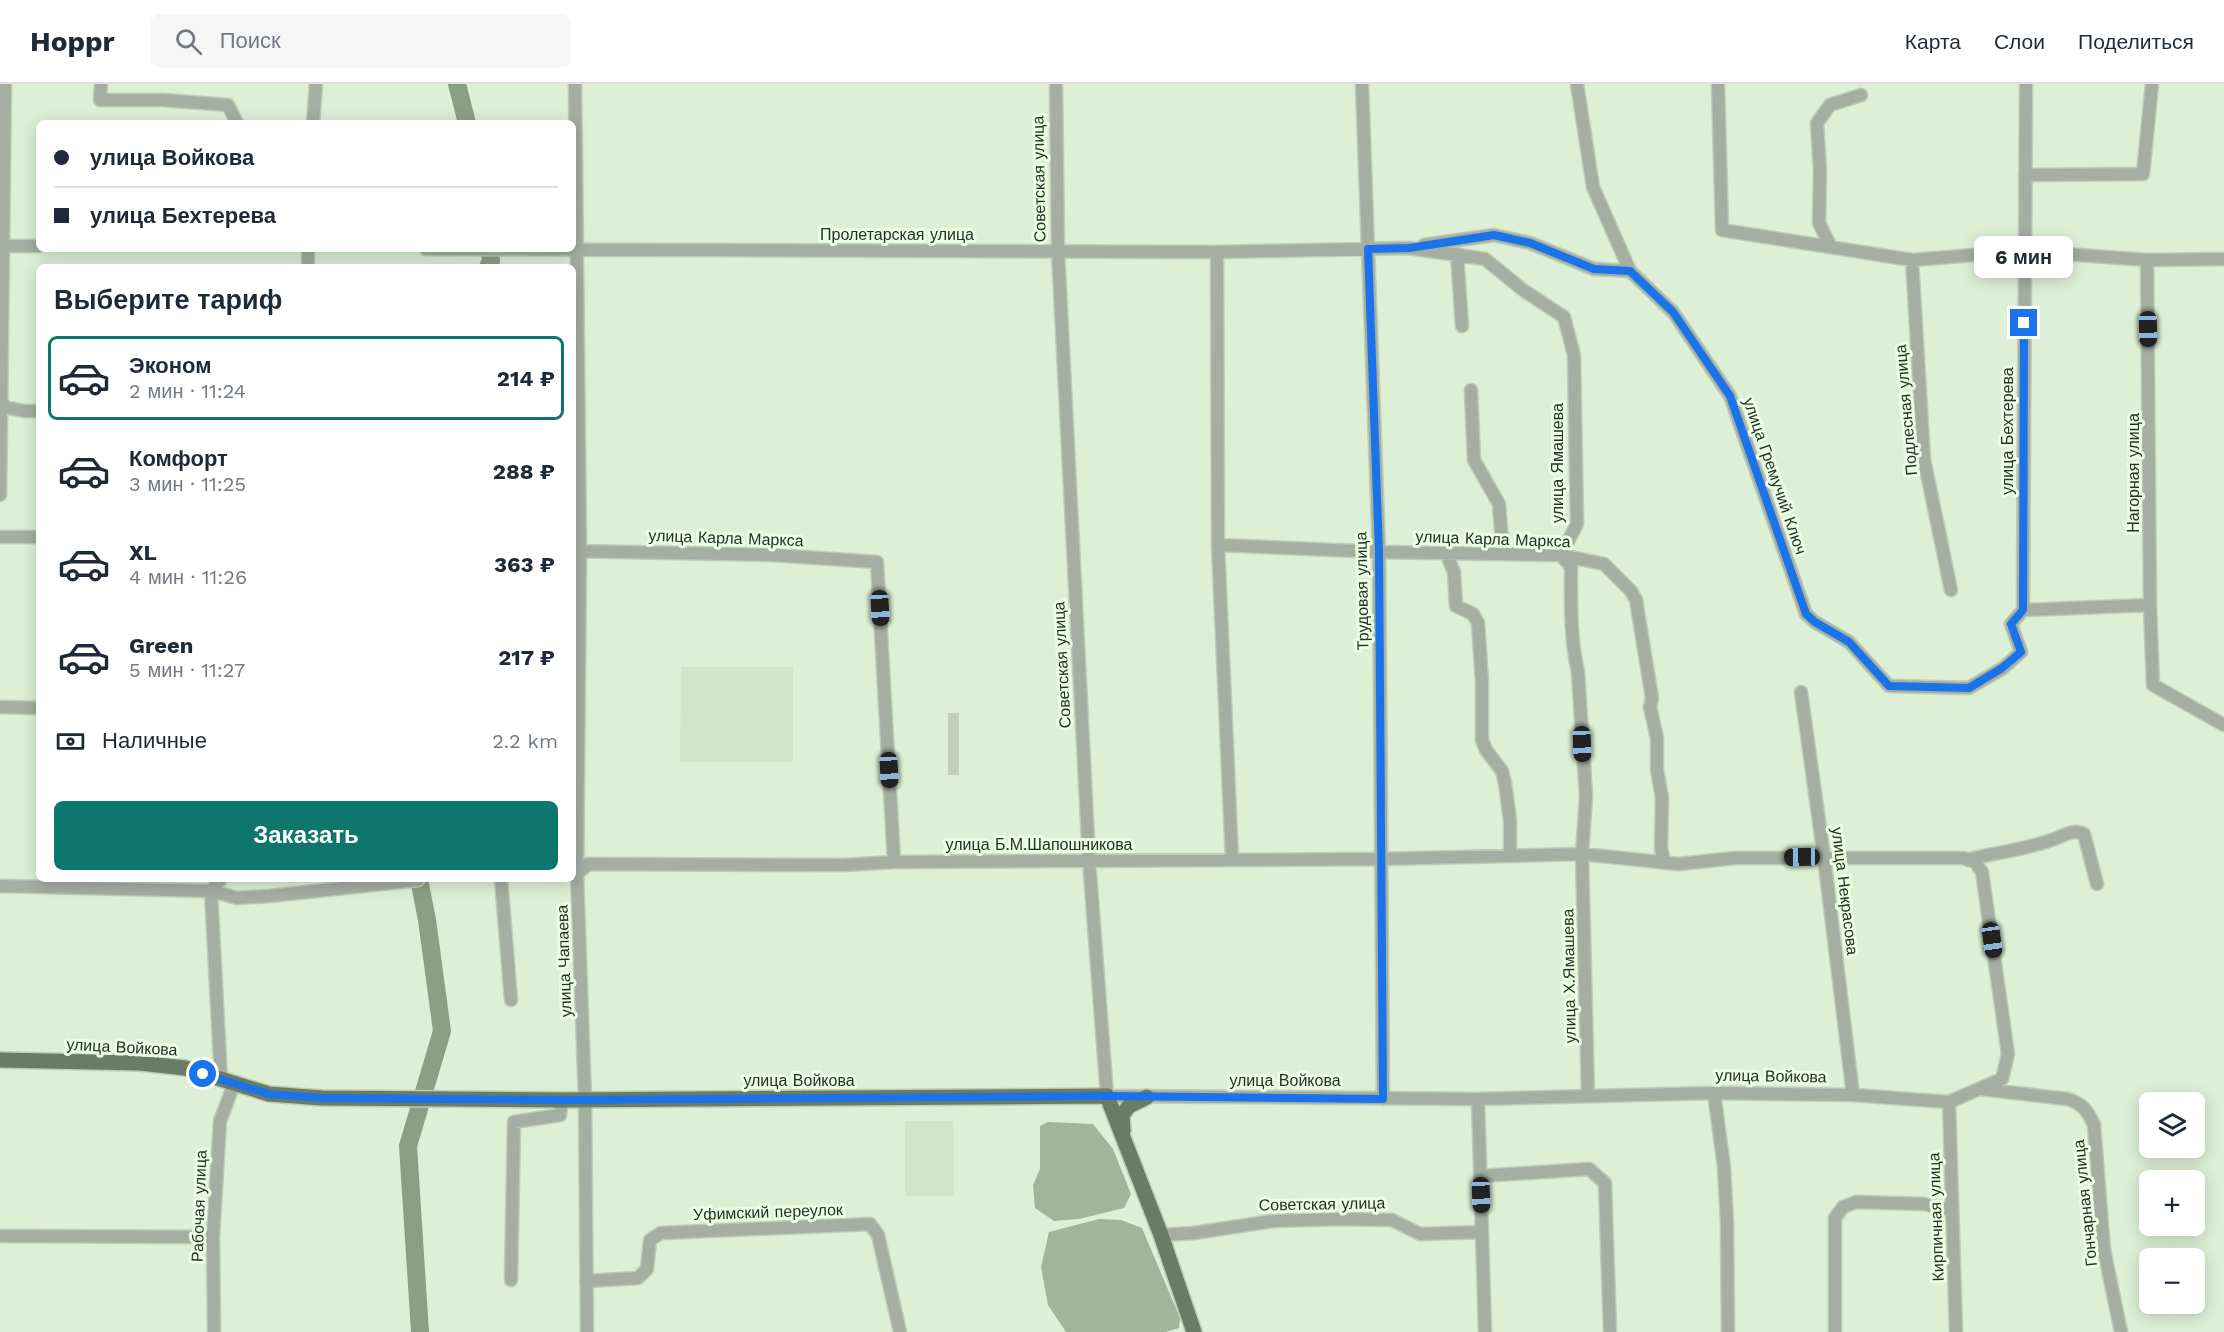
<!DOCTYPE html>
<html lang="ru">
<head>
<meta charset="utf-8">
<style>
	:root { --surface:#fff; --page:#f6f6f7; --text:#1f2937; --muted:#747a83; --line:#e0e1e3; --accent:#0f766e }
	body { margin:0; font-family:"Work Sans",sans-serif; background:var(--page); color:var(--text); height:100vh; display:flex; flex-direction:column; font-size:22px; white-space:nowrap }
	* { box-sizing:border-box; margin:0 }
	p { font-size:20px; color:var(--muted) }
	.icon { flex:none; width:33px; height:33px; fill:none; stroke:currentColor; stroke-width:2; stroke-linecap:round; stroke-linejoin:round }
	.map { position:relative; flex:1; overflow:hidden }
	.drawer { position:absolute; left:36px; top:180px; width:540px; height:618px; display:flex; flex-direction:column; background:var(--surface); border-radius:9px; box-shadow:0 3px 15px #0003 }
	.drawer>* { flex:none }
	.top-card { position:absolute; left:36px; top:36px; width:540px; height:132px; border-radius:9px; box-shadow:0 3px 15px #0003; display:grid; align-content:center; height:132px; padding:0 18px; background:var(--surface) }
	.fabs { position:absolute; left:2139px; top:1008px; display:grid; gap:12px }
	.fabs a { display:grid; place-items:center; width:66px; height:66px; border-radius:9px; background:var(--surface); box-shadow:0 3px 15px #0003; font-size:30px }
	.end { position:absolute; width:27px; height:27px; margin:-14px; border:8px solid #1a73e8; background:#fff; box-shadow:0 0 0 3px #fff }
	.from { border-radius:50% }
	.bubble { position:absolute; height:42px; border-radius:9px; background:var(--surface); box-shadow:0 3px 15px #0003; font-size:20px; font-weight:700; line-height:42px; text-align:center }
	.car { position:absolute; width:18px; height:36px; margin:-18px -9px; border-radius:8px; box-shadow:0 0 4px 2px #0007; background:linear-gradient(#222 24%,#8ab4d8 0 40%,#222 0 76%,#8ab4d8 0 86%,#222 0) }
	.top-card b { display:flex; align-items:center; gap:21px; height:57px; font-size:22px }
	.top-card b+b { border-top:2px solid var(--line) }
	.top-card i { width:15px; height:15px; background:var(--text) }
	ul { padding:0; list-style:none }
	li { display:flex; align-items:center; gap:18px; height:84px; margin:0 12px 9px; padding:0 6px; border:3px solid transparent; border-radius:9px }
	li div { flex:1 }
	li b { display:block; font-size:22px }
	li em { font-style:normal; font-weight:700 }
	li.selected { border-color:var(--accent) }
	li>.icon { width:54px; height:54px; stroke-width:1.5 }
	h2 { padding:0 18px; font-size:27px; line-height:72px }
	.pay { display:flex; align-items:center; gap:15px; height:66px; padding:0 18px; font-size:22px }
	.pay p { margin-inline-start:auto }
	.cta { display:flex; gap:12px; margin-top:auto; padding:12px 18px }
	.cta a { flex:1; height:69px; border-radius:9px; background:var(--accent); color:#fff; font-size:24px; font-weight:700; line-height:69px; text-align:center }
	header { display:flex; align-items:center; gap:36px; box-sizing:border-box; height:84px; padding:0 30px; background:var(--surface); border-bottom:2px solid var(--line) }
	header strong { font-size:28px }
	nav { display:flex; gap:33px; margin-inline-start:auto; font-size:21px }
	.search { width:420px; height:54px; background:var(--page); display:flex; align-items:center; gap:15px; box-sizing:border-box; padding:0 21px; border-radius:9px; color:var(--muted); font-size:22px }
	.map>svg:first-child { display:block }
	.built { fill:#cfe6c7 }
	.green { fill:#c1cfbc }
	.forest { fill:#9fb698 }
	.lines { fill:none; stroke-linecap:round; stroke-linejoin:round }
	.river { stroke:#8aa083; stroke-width:18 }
	.minor-casing { stroke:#bdcdb6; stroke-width:15 }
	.major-casing { stroke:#bdcdb6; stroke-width:18 }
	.minor { stroke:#a4aea1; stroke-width:12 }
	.major { stroke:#6b7c65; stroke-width:15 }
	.route { stroke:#1a73e8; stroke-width:8 }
	.labels { text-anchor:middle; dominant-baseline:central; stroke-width:6; stroke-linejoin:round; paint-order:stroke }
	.street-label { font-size:16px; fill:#293027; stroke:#eafee3 }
</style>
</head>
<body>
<header>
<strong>Hoppr</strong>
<div class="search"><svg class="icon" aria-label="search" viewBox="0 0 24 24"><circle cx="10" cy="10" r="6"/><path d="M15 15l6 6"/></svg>Поиск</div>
<nav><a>Карта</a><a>Слои</a><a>Поделиться</a></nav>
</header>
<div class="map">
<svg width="2224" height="1248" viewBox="0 0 2224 1248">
	<rect width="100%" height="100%" fill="#ddf0d6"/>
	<path class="built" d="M681 583H793V678H680Z
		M905 1037H954V1112H905Z"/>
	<path class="green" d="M948 629H959V691H948Z"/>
	<path class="forest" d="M1048 1038 1093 1040 1113 1065 1131 1110 1124 1124 1079 1135 1054 1137 1035 1124 1033 1101 1040 1085V1042Z
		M1099 1135 1121 1136 1142 1144 1180 1234 1179 1244 1166 1248H1066L1048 1221 1041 1183 1049 1148Z"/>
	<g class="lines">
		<path class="river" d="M457 0 467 39
			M488 183 491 177 490 165
			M419 795 427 836 442 947 408 1062 420 1248"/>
		<g class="minor-casing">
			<path id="minor" d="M101 0 100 16H163L228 21 237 39
				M575 0 580 467 577 790 585 1016 587 1248
				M1362 0 1379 468 1383 1015
				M1577 0 1593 103 1630 187
				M1718 0 1722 146 1912 176 2024 167 2147 176 2224 175
				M313 39 316 0
				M2025 91 2143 90 2152 0
				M1424 161 1494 151 1530 159 1594 185 1630 187 1673 228 1730 312 1806 530 1815 538 1849 558 1889 602 1969 604 2003 584 2021 568 2011 540 2023 526
				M0 162H39
				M1831 163 1819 139 1820 87 1817 39 1830 21 1861 11
				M308 165V183
				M426 165 1217 168 1409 164 1485 175 1523 206 1564 233 1574 271 1577 440 1561 471 1571 483C1571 518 1570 554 1578 588L1586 712 1582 770 1588 1012
				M1217 168 1218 461 1232 775
				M1457 170 1462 242
				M1912 176 1924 375 1951 506
				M2147 176 2150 521 2153 601 2224 641
				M1471 306 1474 376 1499 420 1503 470
				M1 316 5 323 24 327H39
				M0 411 5 0
				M0 453H39
				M1218 461 1379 468 1561 471 1604 480 1631 507 1636 516 1652 614 1650 623 1657 654V686L1662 714 1661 765 1665 779
				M573 467 772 471 877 478 894 778
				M1446 469 1454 488 1456 522 1473 530 1478 539 1482 598V656L1486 666 1502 687 1505 699 1510 736V771
				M2023 526 2026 0
				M2023 526 2150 521
				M1801 608 1824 773 1853 1011
				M0 623 39 624
				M1970 775C1999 768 2029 765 2057 754 2066 750 2075 745 2084 750L2097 800
				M573 791 577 790 588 780 844 781 894 778 1380 775 1582 770 1679 780 1735 774H1963L1975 778 1982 788 2008 970 2002 995 1949 1018 1853 1011 1714 1009 1478 1015 1107 1012 1089 776 1058 167 1056 0
				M501 795 511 916
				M0 802 211 807 237 814 270 812 418 796
				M221 996 211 807 221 795
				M1981 1005 2067 1015C2082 1019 2088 1027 2094 1041L2104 1166 2121 1248
				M1714 1009 1724 1083 1727 1139 1728 1248
				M1478 1015 1485 1248
				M1949 1018 1956 1248
				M1481 1092 1589 1085 1605 1099 1610 1248
				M1161 1151 1194 1149 1273 1137 1341 1135 1392 1136 1420 1150 1482 1148
				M0 1152 213 1153
				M511 1196 514 1038 560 1031 562 1016
				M586 1197 638 1194 647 1185 650 1156 661 1149 870 1140 878 1151 900 1248
				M214 1248 213 1153 220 1037 234 1000
				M1835 1248V1134L1843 1123 1856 1118 1924 1120 1952 1127"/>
		</g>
		<g class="major-casing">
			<path id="major" d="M0 976 140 979 185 984 269 1010 322 1014 562 1016 1107 1012 1161 1151 1194 1248
				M1123 1047 1122 1031 1129 1022 1147 1013"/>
		</g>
		<use href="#minor" class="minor"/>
		<use href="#major" class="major"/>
	</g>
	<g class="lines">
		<path class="route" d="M203 990 269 1010 322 1014 562 1016 1107 1012 1383 1015 1379 468 1368 165 1409 164 1494 151 1530 159 1594 185 1630 187 1673 228 1730 312 1806 530 1815 538 1849 558 1889 602 1969 604 2002 584 2021 568 2011 540 2023 526 2024 239"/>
	</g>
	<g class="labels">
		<g class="street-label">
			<text transform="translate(1039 95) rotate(-91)">Советская улица</text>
			<text x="897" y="150">Пролетарская улица</text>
			<text transform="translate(1906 326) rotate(-95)">Подлесная улица</text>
			<text transform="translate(2007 347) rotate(-90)">улица Бехтерева</text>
			<text transform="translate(1557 379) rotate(-90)">улица Ямашева</text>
			<text transform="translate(2133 389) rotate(-90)">Нагорная улица</text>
			<text transform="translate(1775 392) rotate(71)">улица Гремучий Ключ</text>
			<text transform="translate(726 454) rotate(2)">улица Карла Маркса</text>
			<text transform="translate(1493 455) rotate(2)">улица Карла Маркса</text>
			<text transform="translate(1362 507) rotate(-91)">Трудовая улица</text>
			<text transform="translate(1062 581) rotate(-93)">Советская улица</text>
			<text x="1039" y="760">улица Б.М.Шапошникова</text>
			<text transform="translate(1845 807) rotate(83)">улица Некрасова</text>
			<text transform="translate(564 877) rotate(-92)">улица Чапаева</text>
			<text transform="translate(1569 892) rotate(-91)">улица Х.Ямашева</text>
			<text transform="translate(122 963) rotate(3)">улица Войкова</text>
			<text transform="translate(1771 992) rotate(1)">улица Войкова</text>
			<text x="799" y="996">улица Войкова</text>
			<text x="1285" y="996">улица Войкова</text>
			<text transform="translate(2085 1119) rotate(-96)">Гончарная улица</text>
			<text transform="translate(1322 1120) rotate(-1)">Советская улица</text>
			<text transform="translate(199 1122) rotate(-88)">Рабочая улица</text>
			<text transform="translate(768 1128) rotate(-2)">Уфимский переулок</text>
			<text transform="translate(1936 1133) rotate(-92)">Кирпичная улица</text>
		</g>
	</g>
</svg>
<div class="fabs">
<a><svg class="icon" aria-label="layers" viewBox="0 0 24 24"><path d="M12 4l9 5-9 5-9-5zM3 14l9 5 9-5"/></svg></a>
<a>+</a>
<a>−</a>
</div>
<i class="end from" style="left:203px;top:990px"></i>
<i class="end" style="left:2024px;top:239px"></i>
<div class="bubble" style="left:1974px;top:152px;width:99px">6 мин</div>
<i class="car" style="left:2148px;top:245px;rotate:179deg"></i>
<i class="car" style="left:880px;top:524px;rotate:177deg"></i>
<i class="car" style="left:1582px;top:660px;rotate:178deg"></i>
<i class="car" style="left:889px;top:686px;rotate:177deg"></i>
<i class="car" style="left:1802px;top:773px;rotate:269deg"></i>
<i class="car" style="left:1992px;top:856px;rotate:172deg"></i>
<i class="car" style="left:1481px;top:1111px;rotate:178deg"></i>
<div class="top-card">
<b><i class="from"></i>улица Войкова</b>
<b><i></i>улица Бехтерева</b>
</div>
<section class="drawer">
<h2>Выберите тариф</h2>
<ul>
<li class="selected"><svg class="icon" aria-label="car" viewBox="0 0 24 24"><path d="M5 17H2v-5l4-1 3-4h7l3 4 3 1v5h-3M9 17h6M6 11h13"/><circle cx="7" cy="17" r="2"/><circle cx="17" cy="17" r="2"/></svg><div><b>Эконом</b><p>2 мин · 11:24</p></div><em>214 ₽</em></li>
<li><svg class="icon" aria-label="car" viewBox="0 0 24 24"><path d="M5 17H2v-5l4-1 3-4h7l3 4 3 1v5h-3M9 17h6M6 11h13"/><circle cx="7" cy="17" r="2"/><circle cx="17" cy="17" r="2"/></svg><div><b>Комфорт</b><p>3 мин · 11:25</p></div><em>288 ₽</em></li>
<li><svg class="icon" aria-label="car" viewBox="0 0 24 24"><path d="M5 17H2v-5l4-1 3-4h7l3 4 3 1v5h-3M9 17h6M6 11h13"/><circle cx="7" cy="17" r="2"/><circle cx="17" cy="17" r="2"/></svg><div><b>XL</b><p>4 мин · 11:26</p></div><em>363 ₽</em></li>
<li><svg class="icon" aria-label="car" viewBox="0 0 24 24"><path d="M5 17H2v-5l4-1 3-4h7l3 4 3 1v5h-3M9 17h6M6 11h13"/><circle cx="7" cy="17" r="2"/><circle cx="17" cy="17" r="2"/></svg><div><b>Green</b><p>5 мин · 11:27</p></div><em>217 ₽</em></li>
</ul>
<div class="pay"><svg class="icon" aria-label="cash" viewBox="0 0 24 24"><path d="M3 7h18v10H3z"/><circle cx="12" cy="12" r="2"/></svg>Наличные<p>2.2 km</p></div>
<div class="cta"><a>Заказать</a></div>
</section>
</div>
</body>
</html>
